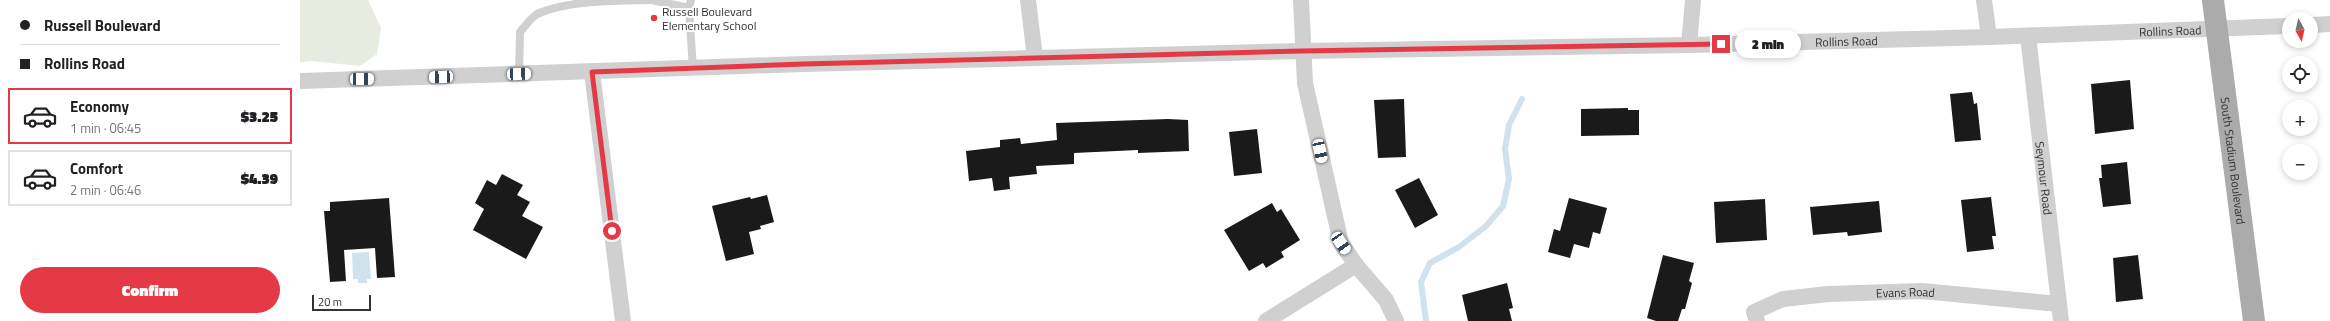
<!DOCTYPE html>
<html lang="en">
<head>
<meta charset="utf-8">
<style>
	:root { --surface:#fff; --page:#f2f2f2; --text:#202124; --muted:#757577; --line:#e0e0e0; --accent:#e63946 }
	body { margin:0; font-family:"Titillium Web",sans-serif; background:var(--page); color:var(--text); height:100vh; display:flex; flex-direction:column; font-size:15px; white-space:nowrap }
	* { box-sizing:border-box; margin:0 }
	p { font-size:13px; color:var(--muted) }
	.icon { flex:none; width:22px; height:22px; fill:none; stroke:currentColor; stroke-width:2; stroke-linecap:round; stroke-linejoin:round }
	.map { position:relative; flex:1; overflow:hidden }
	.details { display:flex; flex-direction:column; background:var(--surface); width:300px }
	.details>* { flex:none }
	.top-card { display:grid; align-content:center; height:88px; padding:0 20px; background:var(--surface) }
	.needle { width:26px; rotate:172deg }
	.controls { position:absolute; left:1982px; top:12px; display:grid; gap:8px }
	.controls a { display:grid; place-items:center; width:36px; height:36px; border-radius:50%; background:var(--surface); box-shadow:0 2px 6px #0003; font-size:20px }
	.scale { position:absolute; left:12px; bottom:10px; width:59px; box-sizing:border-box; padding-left:4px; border:2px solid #333; border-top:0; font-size:11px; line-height:14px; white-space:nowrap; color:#333; -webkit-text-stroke:3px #fff; paint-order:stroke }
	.end { position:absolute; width:18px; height:18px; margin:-9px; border:5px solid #e63946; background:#fff; box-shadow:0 0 0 2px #fff }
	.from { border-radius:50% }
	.bubble { position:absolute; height:28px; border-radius:14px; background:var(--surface); box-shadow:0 2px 6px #0003; font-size:13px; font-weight:800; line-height:28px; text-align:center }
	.car { position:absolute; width:12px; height:24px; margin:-12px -6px; border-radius:5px; box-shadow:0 0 3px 1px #0007; background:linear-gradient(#fff 24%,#345 0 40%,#fff 0 76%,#345 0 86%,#fff 0) }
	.top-card b { display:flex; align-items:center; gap:14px; height:38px; font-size:15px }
	.top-card b+b { border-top:1px solid var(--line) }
	.top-card i { width:10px; height:10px; background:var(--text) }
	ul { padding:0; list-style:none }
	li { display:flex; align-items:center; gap:12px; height:56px; margin:0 8px 6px; padding:0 12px; border:2px solid var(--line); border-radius:0px }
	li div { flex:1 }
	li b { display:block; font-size:15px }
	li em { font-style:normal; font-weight:800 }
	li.current { border-color:var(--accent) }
	li>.icon { width:36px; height:36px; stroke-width:1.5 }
	.action { display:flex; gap:8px; margin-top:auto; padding:8px 20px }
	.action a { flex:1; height:46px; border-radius:24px; background:var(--accent); color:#fff; font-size:16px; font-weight:800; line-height:46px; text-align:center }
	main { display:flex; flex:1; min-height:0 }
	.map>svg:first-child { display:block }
	.green { fill:#e6ecdf }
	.water { fill:#cfe2ee }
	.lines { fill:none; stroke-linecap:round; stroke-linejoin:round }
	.stream { stroke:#cfe2ee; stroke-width:6 }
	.building { fill:#1a1a1a }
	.service { stroke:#d0d0d0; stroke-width:8 }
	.minor { stroke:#d0d0d0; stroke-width:16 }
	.primary { stroke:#ababab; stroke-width:22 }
	.route { stroke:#e63946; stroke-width:5 }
	.poi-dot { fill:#e63946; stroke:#fff; stroke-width:1.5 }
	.labels { text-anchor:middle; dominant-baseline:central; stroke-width:4; stroke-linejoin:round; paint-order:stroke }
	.poi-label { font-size:12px; fill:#333; stroke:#fff; text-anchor:start }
	.street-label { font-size:12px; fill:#333; stroke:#fff }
</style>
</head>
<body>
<main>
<section class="details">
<div class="top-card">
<b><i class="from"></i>Russell Boulevard</b>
<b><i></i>Rollins Road</b>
</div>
<ul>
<li class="current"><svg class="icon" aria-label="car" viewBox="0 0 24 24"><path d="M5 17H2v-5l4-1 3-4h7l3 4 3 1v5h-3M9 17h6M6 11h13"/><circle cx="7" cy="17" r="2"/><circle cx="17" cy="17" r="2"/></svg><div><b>Economy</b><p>1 min · 06:45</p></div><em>$3.25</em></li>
<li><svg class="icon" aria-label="car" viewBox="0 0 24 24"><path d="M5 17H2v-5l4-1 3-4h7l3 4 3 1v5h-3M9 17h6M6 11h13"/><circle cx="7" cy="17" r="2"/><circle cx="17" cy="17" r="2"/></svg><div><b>Comfort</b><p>2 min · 06:46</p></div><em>$4.39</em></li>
</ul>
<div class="action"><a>Confirm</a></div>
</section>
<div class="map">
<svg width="2030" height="321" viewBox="0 0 2030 321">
	<rect width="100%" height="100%" fill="#fff"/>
	<path class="green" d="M0 0H68L81 28 77 54 60 66 12 61 0 62Z"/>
	<path class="water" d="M69 252 71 279H67V283H58V279H53L52 253Z"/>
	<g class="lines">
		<path class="stream" d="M1126 321 1121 282 1130 263 1159 247 1186 226 1203 206 1209 179 1205 149 1209 125 1222 99"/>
	</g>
	<path class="building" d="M1830 80 1834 129 1795 134 1791 84Z
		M1672 92 1674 104 1677 103 1681 140 1655 142 1650 94Z
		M1104 99 1106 157 1078 158 1074 100Z
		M1328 108V110H1339V135L1281 136V109Z
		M868 119 888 120 889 151 838 153V150L774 153V164L736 166 737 174 709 177 710 189 694 191 692 178 669 181 666 151 700 147V140L720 138 721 144 757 140 756 123Z
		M957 129 962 173 934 176 929 132Z
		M1827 162 1831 204 1803 207 1799 178H1802L1801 165Z
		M202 174 223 185 217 195 230 202 222 216 243 227 226 259 173 230 184 209 175 203 187 180 196 185Z
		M1119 178 1138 215 1115 228 1095 190Z
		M467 195 474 222 460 226 461 229 449 232 454 254 426 261 412 206 450 197 451 199Z
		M1691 197 1696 236H1692L1694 249 1667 252 1661 200Z
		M89 198 95 277 77 278 75 248 44 250 46 281 30 282 24 211H30V202Z
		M1269 198 1307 208 1300 234 1293 232 1289 248 1274 244 1270 258 1248 252 1254 229 1260 231Z
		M1465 199 1467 240 1416 243 1414 202Z
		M1579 201 1582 232 1548 236 1547 232 1513 235 1510 207Z
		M972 203 977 212 981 209 1000 240 981 252 984 257 966 268 963 263 949 271 924 230Z
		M1363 255 1394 263 1389 281 1392 283 1385 309H1382L1378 321H1356L1347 318Z
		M1838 255 1843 299 1816 302 1813 258Z
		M1207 283 1213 308 1209 309 1212 321H1168L1162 295Z"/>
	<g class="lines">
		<path class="service" d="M352 0 389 8
			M391 0 389 8 393 69
			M219 74 220 32C225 26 231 18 237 14 269 0 314 1 350 0"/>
		<g class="minor">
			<path d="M728 0 735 58"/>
			<path d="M1001 0 1005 83 1041 243 1056 265 1086 300 1096 321"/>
			<path d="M1684 0 1689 37"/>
			<path d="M2011 25 2030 24"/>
			<path id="s1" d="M1728 36 1761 321"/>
			<path d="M1389 45 1393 0"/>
			<path d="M292 72 323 321"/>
			<path id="s2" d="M0 81 504 64 1002 51 1389 45 1689 37 1989 26"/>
			<path d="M966 321 1056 265"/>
			<path id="s3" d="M1457 321 1454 312 1483 299 1528 294 1622 291 1759 304"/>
		</g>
		<path class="primary" id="s4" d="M1913 0 1954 321"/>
	</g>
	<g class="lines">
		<path class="route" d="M312 231 292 72 504 64 1002 51 1421 44"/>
	</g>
	<circle class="poi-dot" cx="354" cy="18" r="4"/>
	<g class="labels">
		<g class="poi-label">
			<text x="362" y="11">Russell Boulevard<tspan x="362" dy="14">Elementary School</tspan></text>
		</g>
		<g class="street-label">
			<text stroke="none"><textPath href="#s2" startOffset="1871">Rollins Road</textPath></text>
			<text stroke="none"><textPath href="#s2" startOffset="1547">Rollins Road</textPath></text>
			<text stroke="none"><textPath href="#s4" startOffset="162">South Stadium Boulevard</textPath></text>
			<text stroke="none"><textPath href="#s1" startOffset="143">Seymour Road</textPath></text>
			<text stroke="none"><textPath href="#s3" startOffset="164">Evans Road</textPath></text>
		</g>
	</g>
</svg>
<div class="controls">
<a><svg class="needle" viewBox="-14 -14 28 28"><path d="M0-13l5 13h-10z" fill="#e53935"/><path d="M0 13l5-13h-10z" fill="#757577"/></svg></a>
<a><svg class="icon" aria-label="locate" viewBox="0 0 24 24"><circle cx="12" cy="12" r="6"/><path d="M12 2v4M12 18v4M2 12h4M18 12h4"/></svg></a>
<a>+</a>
<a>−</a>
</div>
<div class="scale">20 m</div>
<i class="end from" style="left:312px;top:231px"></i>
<i class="end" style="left:1421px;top:44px"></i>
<div class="bubble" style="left:1435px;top:30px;width:66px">2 min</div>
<i class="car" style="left:219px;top:74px;rotate:88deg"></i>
<i class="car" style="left:141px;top:77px;rotate:268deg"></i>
<i class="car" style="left:62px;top:79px;rotate:89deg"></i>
<i class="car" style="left:1020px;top:151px;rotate:168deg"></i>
<i class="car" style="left:1041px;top:243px;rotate:146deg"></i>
</div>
</main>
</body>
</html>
